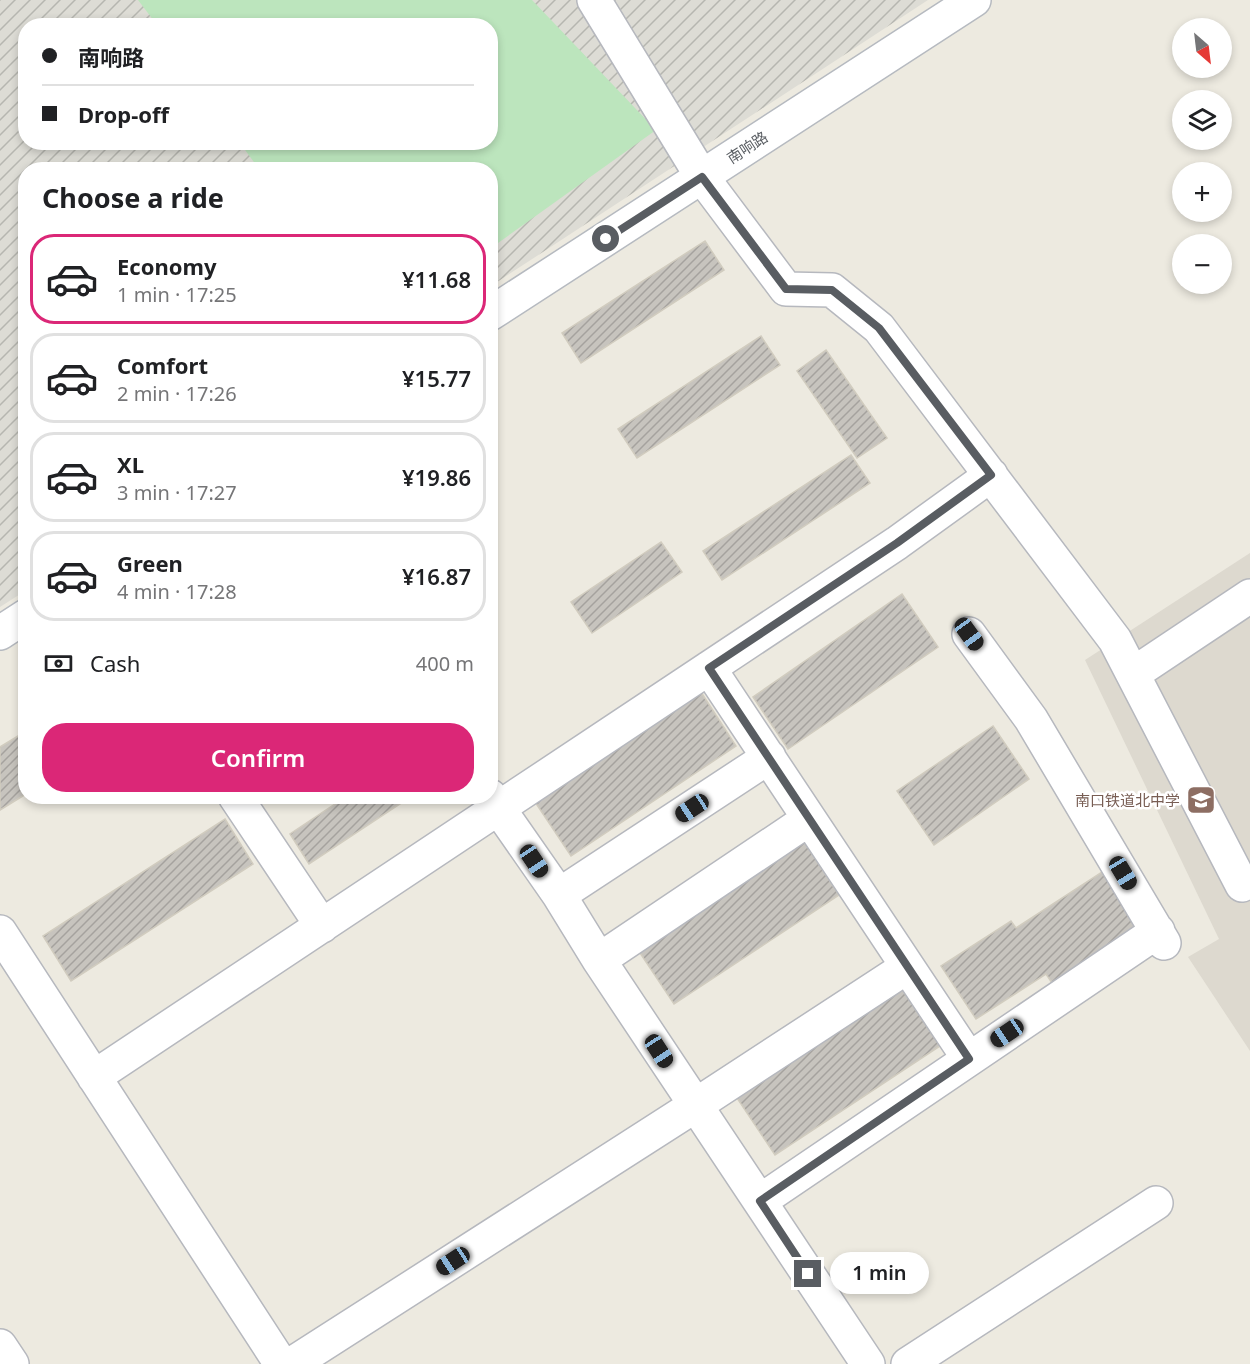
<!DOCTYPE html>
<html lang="en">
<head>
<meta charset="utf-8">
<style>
	:root { --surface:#fff; --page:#f2f2f2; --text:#202124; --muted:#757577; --line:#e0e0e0; --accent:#db2777 }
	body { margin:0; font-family:"Noto Sans","Noto Sans SC",sans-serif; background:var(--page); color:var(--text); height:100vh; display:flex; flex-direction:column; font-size:22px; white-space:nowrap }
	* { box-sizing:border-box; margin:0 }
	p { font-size:20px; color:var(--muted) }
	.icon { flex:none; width:33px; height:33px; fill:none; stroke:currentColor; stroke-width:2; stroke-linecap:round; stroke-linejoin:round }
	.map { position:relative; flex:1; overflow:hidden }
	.panel { position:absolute; left:18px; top:162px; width:480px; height:642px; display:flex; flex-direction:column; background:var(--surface); border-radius:24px; box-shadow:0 3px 9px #0003 }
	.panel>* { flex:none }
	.banner { position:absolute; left:18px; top:18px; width:480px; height:132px; border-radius:24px; box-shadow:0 3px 9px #0003; display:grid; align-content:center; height:132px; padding:0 24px; background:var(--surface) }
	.needle { width:39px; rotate:152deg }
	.fabs { position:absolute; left:1172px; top:18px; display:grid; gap:12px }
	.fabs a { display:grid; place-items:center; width:60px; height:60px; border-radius:50%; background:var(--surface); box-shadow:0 3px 9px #0003; font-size:30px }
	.end { position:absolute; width:27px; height:27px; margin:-14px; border:8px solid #595d62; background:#fff; box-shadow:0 0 0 3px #fff }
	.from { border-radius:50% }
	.bubble { position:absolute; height:42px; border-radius:21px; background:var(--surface); box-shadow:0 3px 9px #0003; font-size:20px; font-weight:600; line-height:42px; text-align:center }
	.car { position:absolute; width:18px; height:36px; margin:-18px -9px; border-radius:8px; box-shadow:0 0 4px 2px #0007; background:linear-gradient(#222 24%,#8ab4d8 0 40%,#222 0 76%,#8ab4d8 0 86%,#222 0) }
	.banner b { display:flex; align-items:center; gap:21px; height:57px; font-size:22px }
	.banner b+b { border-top:2px solid var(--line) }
	.banner i { width:15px; height:15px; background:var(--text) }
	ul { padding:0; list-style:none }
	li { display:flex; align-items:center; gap:18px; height:90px; margin:0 12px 9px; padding:0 12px; border:3px solid var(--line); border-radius:24px }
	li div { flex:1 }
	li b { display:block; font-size:22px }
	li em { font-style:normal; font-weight:600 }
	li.active { border-color:var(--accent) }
	li>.icon { width:54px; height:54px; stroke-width:1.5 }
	h2 { padding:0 24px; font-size:27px; line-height:72px }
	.pay { display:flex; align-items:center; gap:15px; height:66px; padding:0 24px; font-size:22px }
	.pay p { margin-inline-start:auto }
	.primary-button { display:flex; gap:12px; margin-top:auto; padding:12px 24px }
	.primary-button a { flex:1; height:69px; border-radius:24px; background:var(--accent); color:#fff; font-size:24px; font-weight:600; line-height:69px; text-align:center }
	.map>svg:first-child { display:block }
	.industrial { fill:url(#industrial-furrows); fill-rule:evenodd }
	.education { fill:#ddd9cf }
	.green { fill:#bce5bd }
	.building { fill:url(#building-hatch); stroke:#d1ccbf; stroke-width:1.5 }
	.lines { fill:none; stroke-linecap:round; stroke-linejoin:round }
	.street-casing { stroke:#b6b8be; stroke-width:36 }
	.secondary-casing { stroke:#b6bac0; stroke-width:36 }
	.street { stroke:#fff; stroke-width:33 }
	.secondary { stroke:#fff; stroke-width:33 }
	.route { stroke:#595d62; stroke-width:8 }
	.labels { text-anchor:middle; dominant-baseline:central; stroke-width:5; stroke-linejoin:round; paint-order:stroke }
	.street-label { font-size:15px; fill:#595d62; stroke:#fff }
	.education-label { font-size:15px; fill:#785e54; stroke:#fff; text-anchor:end }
</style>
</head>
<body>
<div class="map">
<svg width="1250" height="1364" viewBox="0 0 1250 1364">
	<defs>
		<pattern id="industrial-furrows" width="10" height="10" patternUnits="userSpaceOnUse" patternTransform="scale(1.5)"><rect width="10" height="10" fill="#dddcd5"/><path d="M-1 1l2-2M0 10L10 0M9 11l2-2" fill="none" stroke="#b6b6b0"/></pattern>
		<pattern id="building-hatch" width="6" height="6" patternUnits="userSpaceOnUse" patternTransform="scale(1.5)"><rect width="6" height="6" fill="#c7c4be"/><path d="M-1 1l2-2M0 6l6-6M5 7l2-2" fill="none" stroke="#a5a29e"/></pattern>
	</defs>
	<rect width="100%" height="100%" fill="#edeae0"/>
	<path class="industrial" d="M0 0H928L491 286 490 170H26L25 591 0 607ZM26 26H490V142H26Z"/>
	<path class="education" d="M1250 553V1051L1188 957 1219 939 1085 660Z"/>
	<path class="green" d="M138 0H532L656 130 491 248 490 170 259 169 240 143 490 142V26L157 25Z"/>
	<path class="building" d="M705 241 724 270 581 363 562 333Z
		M761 336 780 365 637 458 618 429Z
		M826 350 887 438 857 458 797 371Z
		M851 455 870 483 722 580 703 551Z
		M661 542 682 572 592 633 571 602Z
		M902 594 938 647 788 749 753 697Z
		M699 689 736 746 571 856 533 799Z
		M993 726 1029 779 934 845 897 791Z
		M26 731V794L0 810V747Z
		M347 796H412L309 864 290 834Z
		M225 819 253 864 71 981 43 936Z
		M802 838 839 895 674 1004 636 947Z
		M1102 872 1137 927 1052 983 1046 974 976 1019 941 966 1011 921 1016 928Z
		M902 989 940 1046 775 1155 737 1098Z"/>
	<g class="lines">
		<g class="street-casing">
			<path id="street" d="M594 0 702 177 786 289 832 290 879 328 1115 640 1242 885
				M969 634 1031 719 1164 943
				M709 668 969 1059
				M1133 674 1250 596
				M235 796 322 926
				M490 796 559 895 599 960 868 1364
				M559 895 769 757
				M0 932 281 1364
				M599 960 809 819
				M94 1077 897 543 991 475
				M760 1201 1158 931
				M0 1346 12 1364
				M292 1364 696 1105 907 967
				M908 1364 1156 1203"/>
		</g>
		<g class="secondary-casing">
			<path id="secondary" d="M490 314 974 0
				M0 633 26 616"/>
		</g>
		<use href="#street" class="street"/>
		<use href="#secondary" class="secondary"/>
	</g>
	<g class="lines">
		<path class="route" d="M606 239 702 177 786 289 832 290 879 328 991 475 897 543 709 668 969 1059 760 1201 808 1274"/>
	</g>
	<defs>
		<g id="school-square" transform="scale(1.5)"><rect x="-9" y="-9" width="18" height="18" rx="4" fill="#8d6e63" stroke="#fff"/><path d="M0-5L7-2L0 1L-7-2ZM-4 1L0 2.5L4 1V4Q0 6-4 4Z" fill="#fff"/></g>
	</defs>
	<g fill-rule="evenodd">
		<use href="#school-square" x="1201" y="800"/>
	</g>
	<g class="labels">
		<g class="street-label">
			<text transform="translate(747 147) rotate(-33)">南响路</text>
		</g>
		<g class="education-label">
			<text x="1180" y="800">南口铁道北中学</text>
		</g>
	</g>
</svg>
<div class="fabs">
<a><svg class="needle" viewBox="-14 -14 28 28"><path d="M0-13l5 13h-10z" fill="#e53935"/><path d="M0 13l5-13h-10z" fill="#757577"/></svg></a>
<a><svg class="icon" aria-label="layers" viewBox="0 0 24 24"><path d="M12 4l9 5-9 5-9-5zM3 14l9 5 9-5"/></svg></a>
<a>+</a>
<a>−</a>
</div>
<i class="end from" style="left:606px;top:239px"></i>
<i class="end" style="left:808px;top:1274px"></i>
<div class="bubble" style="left:830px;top:1252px;width:99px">1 min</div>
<i class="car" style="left:969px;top:634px;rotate:144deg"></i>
<i class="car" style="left:692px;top:808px;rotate:237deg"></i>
<i class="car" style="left:534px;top:861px;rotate:146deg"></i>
<i class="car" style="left:1123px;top:873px;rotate:149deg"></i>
<i class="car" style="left:1007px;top:1033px;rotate:236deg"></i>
<i class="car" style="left:659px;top:1051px;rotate:147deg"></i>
<i class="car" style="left:453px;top:1261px;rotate:237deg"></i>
<div class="banner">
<b><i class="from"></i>南响路</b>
<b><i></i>Drop-off</b>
</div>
<section class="panel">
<h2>Choose a ride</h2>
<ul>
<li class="active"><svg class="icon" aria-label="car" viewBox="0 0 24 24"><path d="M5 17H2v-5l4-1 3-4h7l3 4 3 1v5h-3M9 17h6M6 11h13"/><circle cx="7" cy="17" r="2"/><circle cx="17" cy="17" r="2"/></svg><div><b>Economy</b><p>1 min · 17:25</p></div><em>¥11.68</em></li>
<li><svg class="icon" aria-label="car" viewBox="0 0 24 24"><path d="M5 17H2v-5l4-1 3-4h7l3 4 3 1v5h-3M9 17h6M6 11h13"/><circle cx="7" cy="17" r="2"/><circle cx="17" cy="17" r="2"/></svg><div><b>Comfort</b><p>2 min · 17:26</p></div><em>¥15.77</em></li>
<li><svg class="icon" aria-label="car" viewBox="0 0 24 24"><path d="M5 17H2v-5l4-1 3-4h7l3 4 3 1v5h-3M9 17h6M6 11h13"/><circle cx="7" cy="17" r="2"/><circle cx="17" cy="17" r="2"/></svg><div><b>XL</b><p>3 min · 17:27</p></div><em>¥19.86</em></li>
<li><svg class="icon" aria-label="car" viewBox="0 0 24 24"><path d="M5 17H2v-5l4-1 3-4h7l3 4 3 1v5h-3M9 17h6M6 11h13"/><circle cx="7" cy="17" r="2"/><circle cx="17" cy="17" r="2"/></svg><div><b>Green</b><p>4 min · 17:28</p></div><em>¥16.87</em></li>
</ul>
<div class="pay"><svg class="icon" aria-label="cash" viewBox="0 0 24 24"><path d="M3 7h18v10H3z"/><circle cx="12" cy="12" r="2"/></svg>Cash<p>400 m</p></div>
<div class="primary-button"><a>Confirm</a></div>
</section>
</div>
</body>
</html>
